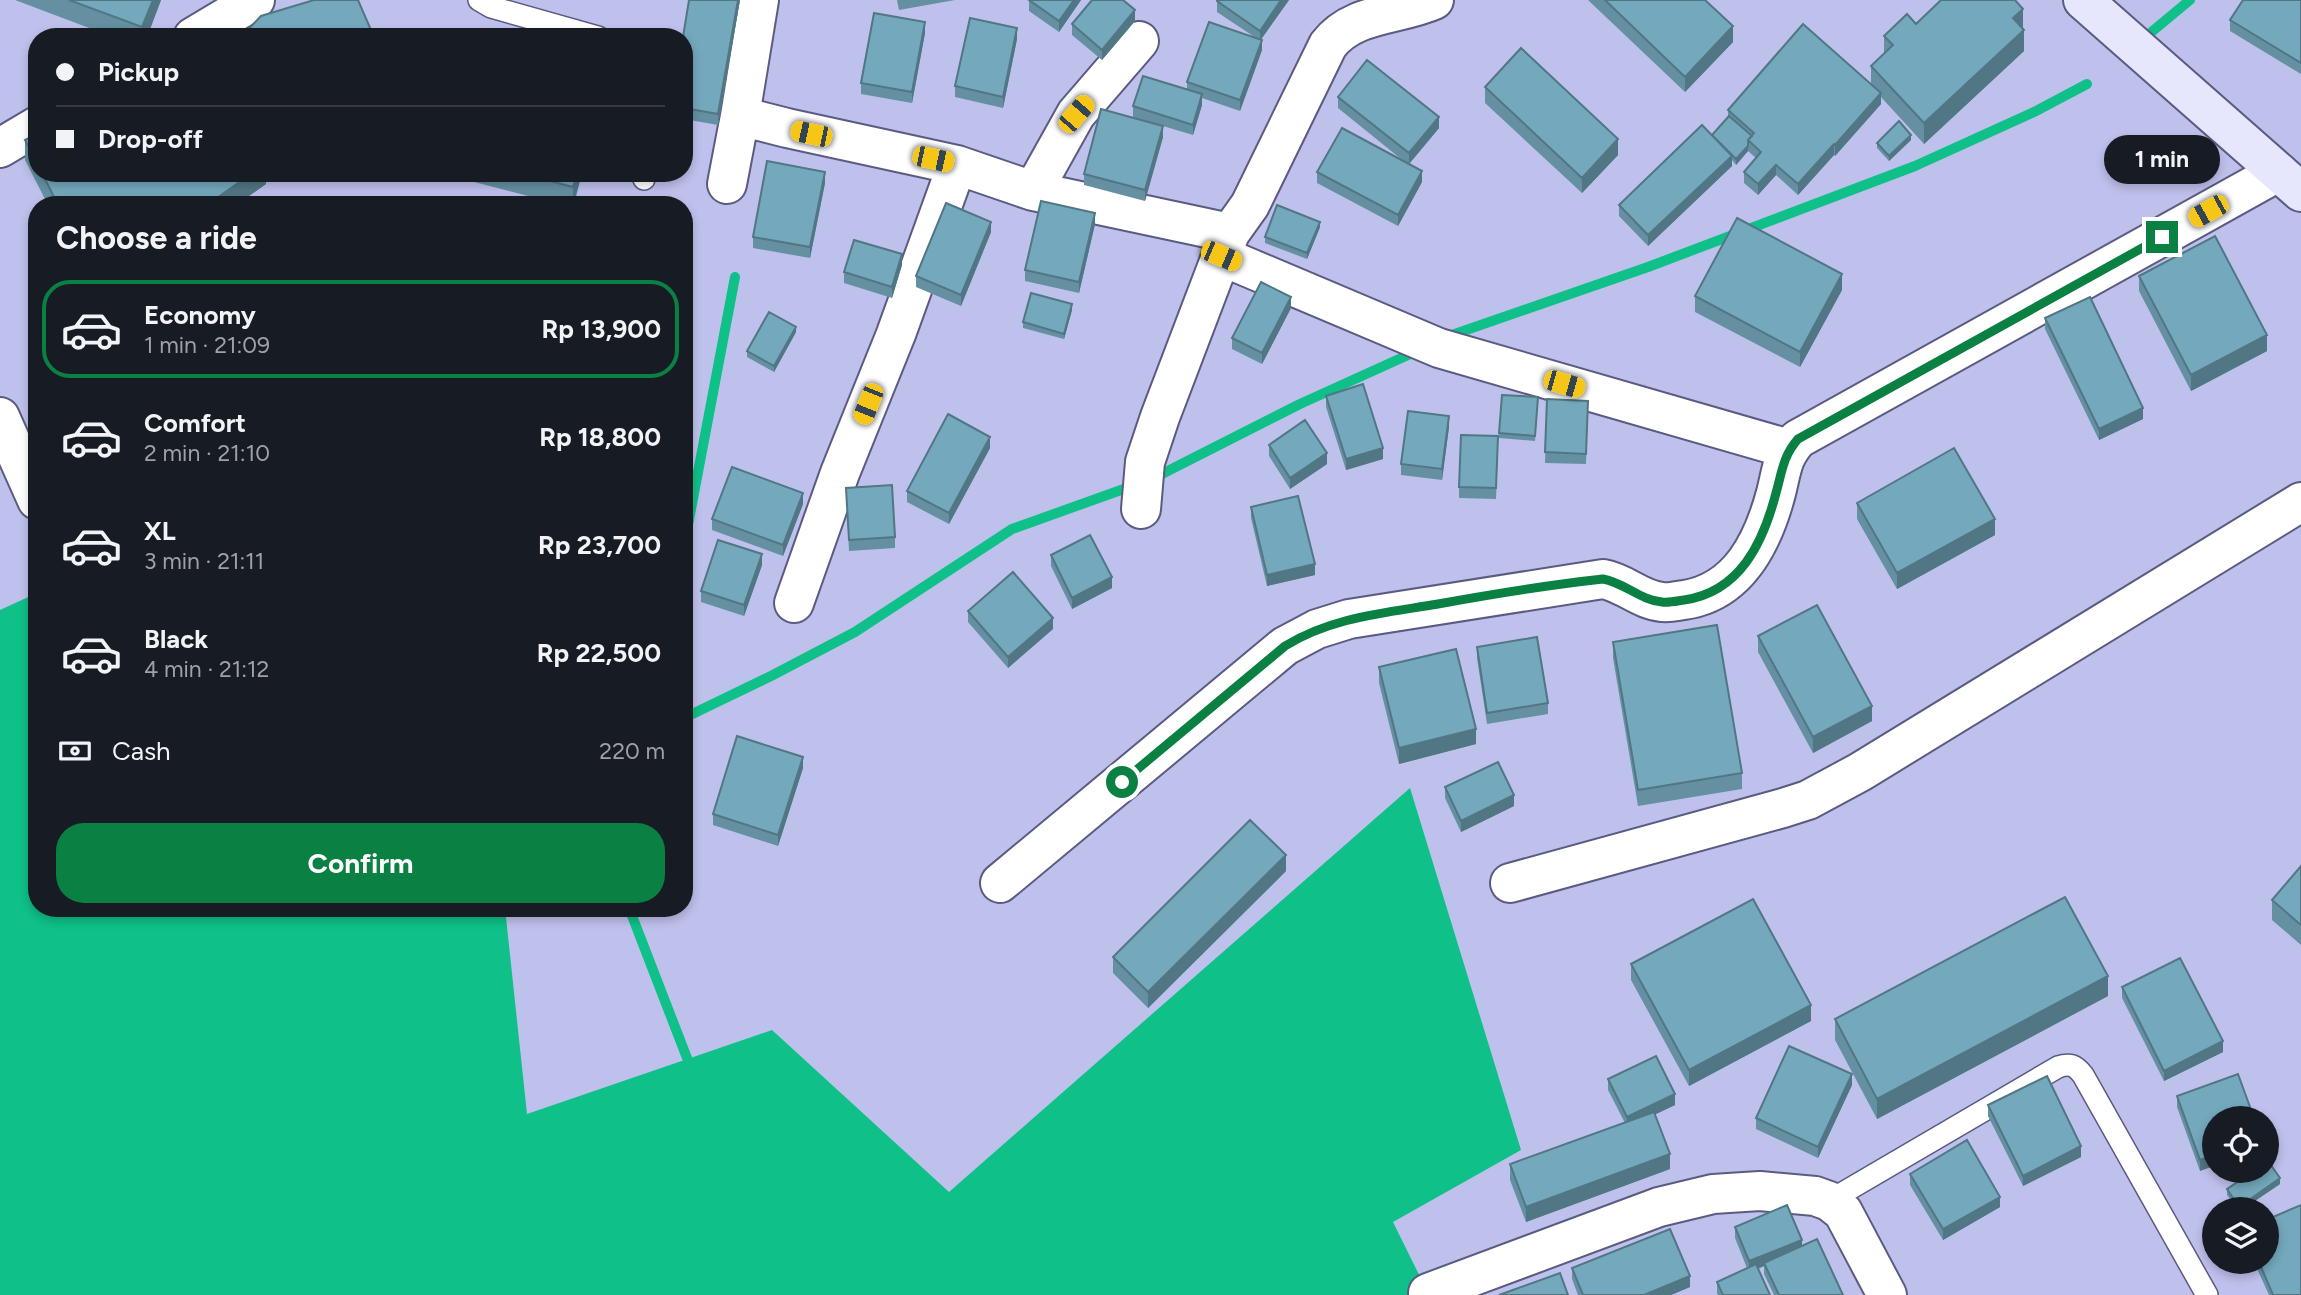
<!DOCTYPE html>
<html lang="en">
<head>
<meta charset="utf-8">
<style>
	:root { --surface:#171b24; --page:#242831; --text:#f1f3f6; --muted:#9ea1a6; --line:#363941; --accent:#0b8043 }
	body { margin:0; font-family:Figtree,sans-serif; background:var(--page); color:var(--text); height:100vh; display:flex; flex-direction:column; font-size:26px; white-space:nowrap }
	* { box-sizing:border-box; margin:0 }
	p { font-size:23px; color:var(--muted) }
	.icon { flex:none; width:38px; height:38px; fill:none; stroke:currentColor; stroke-width:2; stroke-linecap:round; stroke-linejoin:round }
	.map { position:relative; flex:1; overflow:hidden }
	.details { position:absolute; left:28px; top:196px; width:665px; height:721px; display:flex; flex-direction:column; background:var(--surface); border-radius:28px; box-shadow:0 4px 10px #0003 }
	.details>* { flex:none }
	.top-card { position:absolute; left:28px; top:28px; width:665px; height:154px; border-radius:28px; box-shadow:0 4px 10px #0003; display:grid; align-content:center; height:154px; padding:0 28px; background:var(--surface) }
	.fabs { position:absolute; left:2202px; top:1106px; display:grid; gap:14px }
	.fabs a { display:grid; place-items:center; width:77px; height:77px; border-radius:50%; background:var(--surface); box-shadow:0 4px 10px #0003; font-size:35px }
	.end { position:absolute; width:32px; height:32px; margin:-16px; border:9px solid #0b8043; background:#fff; box-shadow:0 0 0 4px #fff }
	.from { border-radius:50% }
	.bubble { position:absolute; height:49px; border-radius:24px; background:var(--surface); box-shadow:0 4px 10px #0003; font-size:23px; font-weight:700; line-height:49px; text-align:center }
	.car { position:absolute; width:21px; height:42px; margin:-21px -10px; border-radius:9px; box-shadow:0 0 5px 2px #0007; background:linear-gradient(#f5c518 24%,#345 0 40%,#f5c518 0 76%,#345 0 86%,#f5c518 0) }
	.top-card b { display:flex; align-items:center; gap:24px; height:66px; font-size:26px }
	.top-card b+b { border-top:2px solid var(--line) }
	.top-card i { width:18px; height:18px; background:var(--text) }
	ul { padding:0; list-style:none }
	li { display:flex; align-items:center; gap:21px; height:98px; margin:0 14px 10px; padding:0 14px; border:4px solid transparent; border-radius:28px }
	li div { flex:1 }
	li b { display:block; font-size:26px }
	li em { font-style:normal; font-weight:700 }
	li.on { border-color:var(--accent) }
	li>.icon { width:63px; height:63px; stroke-width:1.5 }
	h2 { padding:0 28px; font-size:32px; line-height:84px }
	.pay { display:flex; align-items:center; gap:18px; height:77px; padding:0 28px; font-size:26px }
	.pay p { margin-inline-start:auto }
	.action { display:flex; gap:14px; margin-top:auto; padding:14px 28px }
	.action a { flex:1; height:80px; border-radius:28px; background:var(--accent); color:#fff; font-size:28px; font-weight:700; line-height:80px; text-align:center }
	.map>svg:first-child { display:block }
	.water { fill:#0fc088 }
	.lines { fill:none; stroke-linecap:round; stroke-linejoin:round }
	.stream { stroke:#0fc088; stroke-width:10 }
	.service-casing { stroke:#5b5b82; stroke-width:24 }
	.minor-casing { stroke:#5b5b82; stroke-width:42 }
	.secondary-casing { stroke:#5b5b82; stroke-width:42 }
	.service { stroke:#fff; stroke-width:21 }
	.minor { stroke:#fff; stroke-width:38 }
	.secondary { stroke:#e6e6fd; stroke-width:38 }
	.wall { fill:#6490a2 }
	.shaded-wall { fill:#517684 }
	.building { fill:#74a8bc; stroke:#517684; stroke-width:2 }
	.route { stroke:#0b8043; stroke-width:9 }
</style>
</head>
<body>
<div class="map">
<svg width="2301" height="1295" viewBox="0 0 2301 1295">
	<rect width="100%" height="100%" fill="#bfc1ed"/>
	<path class="water" d="M37 593V908H505L527 1114 772 1030 949 1192 1410 788 1521 1150 1393 1222 1429 1295H0V610Z"/>
	<g class="lines">
		<path class="stream" d="M2143 39 2190 0
			M1446 337 1648 267 1915 166 2034 112 2087 84
			M1150 480 1300 404 1419 350
			M684 546 735 277
			M684 718 771 676 855 632 1012 529 1135 485
			M629 908 687 1058"/>
		<g class="service-casing">
			<path id="service" d="M479 0 491 7 598 37
				M644 179 645 173
				M1829 1201 2058 1067C2070 1063 2075 1065 2083 1075L2207 1295"/>
		</g>
		<g class="minor-casing">
			<path id="minor" d="M759 0 740 116 787 128 957 165 1033 191 1230 233 1250 205 1328 45C1353 12 1398 16 1434 0
				M193 37 255 0
				M0 148 37 126
				M727 184 740 116
				M1033 191 1076 114 1139 41
				M1221 256 1439 348 1789 449
				M0 417 37 500
				M1141 509 1145 462 1160 417 1230 233
				M794 603 840 473 896 334 957 165
				M1000 883 1285 646 1317 629 1349 619 1603 579C1625 583 1640 600 1662 602 1669 603 1677 601 1684 600 1739 592 1763 542 1776 493 1782 470 1781 458 1798 439L2278 172
				M1510 883 1783 808 1808 800 1860 772 2301 502
				M1428 1293 1659 1207 1713 1194 1760 1191 1815 1196 1829 1201 1843 1212 1887 1295"/>
		</g>
		<g class="secondary-casing">
			<path id="secondary" d="M2083 0 2301 192"/>
		</g>
		<use href="#service" class="service"/>
		<use href="#minor" class="minor"/>
		<use href="#secondary" class="secondary"/>
	</g>
	<path class="wall" d="M15 0H161L147 37H113Z
		M689 0H740L718 125 684 119V37Z
		M897 0H955L899 10Z
		M1029 0H1081L1059 32 1029 11Z
		M1289 0 1261 39 1262 50 1240 111 1202 98V105L1193 135 1163 126V137L1145 201 1084 185V174L1157 124 1133 117V106L1187 90V82L1253 36 1217 12V1Z
		M1588 0H1705L1733 42 1685 92Z
		M2301 0V74L2230 31V20Z
		M1135 21 1102 60 1072 35V24Z
		M1916 24 2023 29 2024 51 1924 144 1881 97V104L1835 156 1834 155 1798 195 1776 175 1758 195 1744 183V172L1756 158 1748 151 1736 165 1732 160V166L1648 246 1619 216V205L1712 135 1728 117V110L1871 84V66L1884 54V36Z
		M925 33 912 103 861 94V83Z
		M1017 39 1003 108 955 97V86Z
		M1485 87 1618 155 1582 193 1485 103Z
		M1338 97 1439 128 1409 164 1422 182 1398 226 1317 183V172L1406 163 1338 108Z
		M37 134V173H266V184L236 205H48L25 160V140Z
		M1911 140 1889 161 1877 148V143Z
		M439 173H582L574 205H563Z
		M825 183 810 258 753 248V237Z
		M1095 224 1079 293 1025 281V270Z
		M1320 227 1307 259 1265 243V237Z
		M991 232 961 306 916 287V276Z
		M902 265 892 298 844 283V272Z
		M2139 276 2267 351 2191 391 2139 291Z
		M1842 290 1800 367 1695 312V296Z
		M1291 308 1262 364 1232 349V338Z
		M1072 310 1064 339 1023 328V322Z
		M2045 318 2143 419 2099 440 2045 329Z
		M796 332 774 372 747 357V351Z
		M1326 396 1383 459 1346 470 1326 407Z
		M1547 399 1588 401 1586 464 1545 463Z
		M1538 403 1535 441 1499 438V433Z
		M1449 427 1442 480 1401 475V464Z
		M1269 445 1327 464 1290 489 1269 456Z
		M1498 447 1496 499 1459 498V487Z
		M990 448 949 524 907 502V491Z
		M846 488 895 537V548L849 551Z
		M1857 503 1995 535 1897 589 1857 519Z
		M803 504 783 556 712 530V519Z
		M1251 507 1315 575 1267 586 1251 518Z
		M1051 555 1112 588 1072 609 1051 566Z
		M762 565 744 616 701 602V591Z
		M968 611 1053 629 1008 668 968 622Z
		M1758 636 1872 721 1813 753 1758 652Z
		M1613 642 1742 773V789L1638 806 1613 658Z
		M1477 647 1548 703V714L1487 724 1477 658Z
		M1379 667 1476 744 1399 764 1379 683Z
		M803 768 778 846 713 825V814Z
		M1445 787 1514 806 1461 832 1445 798Z
		M2301 866V945L2272 920V900Z
		M1286 871 1148 1008 1113 973V957Z
		M1631 964 1811 1021 1689 1086 1631 980Z
		M2122 987 2223 1052 2164 1081 2122 998Z
		M2108 996 1877 1119 1835 1040V1019Z
		M1608 1079 1675 1105 1655 1114 1670 1169 1526 1222 1510 1180V1164L1625 1123 1608 1090Z
		M1852 1085 1818 1158 1756 1129V1118Z
		M2177 1096 2254 1118 2200 1171 2177 1107Z
		M1988 1105 2081 1157 2023 1186 1988 1116Z
		M1910 1174 2000 1207 1943 1240 1910 1185Z
		M2280 1184 2243 1209H2237L2227 1195V1189Z
		M1735 1227 1802 1246 1843 1295H1774L1764 1274V1266L1758 1269 1770 1295H1718L1717 1293V1282L1747 1268 1735 1238Z
		M2254 1262H2266L2301 1295H2269Z
		M1572 1268 1690 1287 1671 1295H1578L1572 1279Z"/>
	<path class="shaded-wall" d="M153 0H161L147 37H142V27Z
		M738 0H740L718 125V114Z
		M1074 0H1081L1059 32V21Z
		M1281 0H1289L1260 41V31Z
		M2023 9V29L2013 18Z
		M1135 10V21L1102 60V50Z
		M925 22V33L912 103V92Z
		M1733 26V42L1685 92V77Z
		M1017 28V39L1003 108V97Z
		M2024 30V51L1924 144V123Z
		M1262 40V50L1240 111V100Z
		M1881 93V104L1835 156V145Z
		M1202 94V105L1193 135V125Z
		M1439 117V128L1409 164V153Z
		M1163 126V137L1145 201V190Z
		M1911 135V140L1889 161V156Z
		M1618 139V155L1582 193V178Z
		M1834 144V155L1798 195V184Z
		M1748 146V151L1736 165V159Z
		M1732 156V166L1648 246V235Z
		M1776 165V175L1758 195V184Z
		M1422 171V182L1398 226V215Z
		M825 172V183L810 258V247Z
		M252 173H266V184L236 205H207Z
		M577 173H582L573 205V187Z
		M1095 213V224L1079 293V282Z
		M991 222V232L961 306V295Z
		M1320 222V227L1307 259V253Z
		M902 254V265L892 298V287Z
		M1842 274V290L1800 367V352Z
		M1291 297V308L1262 364V353Z
		M1072 304V310L1064 339V334Z
		M796 327V332L774 372V366Z
		M2267 335V351L2191 391V375Z
		M2143 408V419L2099 440V429Z
		M1449 416V427L1442 480V469Z
		M990 437V448L949 524V513Z
		M1383 448V459L1346 470V459Z
		M1327 453V464L1290 489V478Z
		M803 493V504L783 556V545Z
		M1995 519V535L1897 589V573Z
		M762 554V565L744 616V605Z
		M1315 564V575L1267 586V575Z
		M1112 577V588L1072 609V598Z
		M1053 618V629L1008 668V657Z
		M1872 706V721L1813 753V737Z
		M1476 729V744L1399 764V748Z
		M803 757V768L778 846V835Z
		M1514 795V806L1461 832V821Z
		M1286 855V871L1148 1008V992Z
		M2108 976V996L1877 1119V1099Z
		M1811 1005V1021L1689 1086V1070Z
		M2223 1041V1052L2164 1081V1071Z
		M1852 1074V1085L1818 1158V1147Z
		M1675 1094V1105L1627 1128V1117Z
		M2081 1146V1157L2023 1186V1176Z
		M1670 1154V1169L1526 1222V1207Z
		M2214 1155V1166L2200 1171V1160Z
		M2280 1178V1184L2243 1209H2239V1207Z
		M2000 1197V1207L1943 1240V1229Z
		M1802 1240V1251L1764 1263V1266L1749 1272V1261Z
		M1690 1276V1287L1671 1295H1644Z"/>
	<path class="building" d="M69 0H153L142 27Z
		M314 0H358L374 37H241L261 16Z
		M689 0H738L718 114 684 108V37H683Z
		M1029 0H1074L1059 21Z
		M1092 0H1123L1135 10 1102 50 1072 24Z
		M1217 0H1281L1260 31 1217 1Z
		M1605 0H1705L1733 26 1685 77Z
		M1941 0H2015L2023 9 2013 18 2024 30 1924 123 1871 66 1893 45 1884 36 1907 14 1916 24Z
		M2243 0H2301V63L2230 20Z
		M874 13 925 22 912 92 861 83Z
		M970 18 1017 28 1003 97 955 86Z
		M1209 22 1262 40 1240 100 1187 82Z
		M1803 24 1881 93 1835 145 1834 144 1798 184 1776 165 1758 184 1744 172 1761 152 1748 140 1754 133 1728 110Z
		M1521 48 1618 139 1582 178 1485 87Z
		M1367 60 1439 117 1409 153 1338 97Z
		M1143 76 1202 94 1193 125 1133 106Z
		M1101 109 1163 126 1145 190 1084 174Z
		M1729 116 1752 136 1748 140V146L1736 159 1712 135Z
		M1899 121 1911 135 1889 156 1877 143Z
		M1702 125 1732 156 1648 235 1619 205Z
		M1342 128 1422 171 1398 215 1317 172Z
		M37 134V163L25 140Z
		M767 161 825 172 810 247 753 237Z
		M42 173H252L207 205H58Z
		M519 173H577L573 187Z
		M1041 201 1095 213 1079 282 1025 270Z
		M946 203 991 222 961 295 916 276Z
		M1277 205 1320 222 1307 253 1265 237Z
		M1737 218 1842 274 1800 352 1695 296Z
		M2215 236 2267 335 2191 375 2139 276Z
		M854 240 902 254 892 287 844 272Z
		M1261 282 1291 297 1262 353 1232 338Z
		M1031 293 1072 304 1064 334 1023 322Z
		M2090 297 2143 408 2099 429 2045 318Z
		M769 312 796 327 774 366 747 351Z
		M1363 384 1383 448 1346 459 1326 396Z
		M1502 395 1538 397 1535 436 1499 433Z
		M1547 399 1588 401 1586 454 1545 452Z
		M1408 411 1449 416 1442 469 1401 464Z
		M948 414 990 437 949 513 907 491Z
		M1305 420 1327 453 1290 478 1269 445Z
		M1461 435 1498 436 1496 488 1459 487Z
		M1954 448 1995 519 1897 573 1857 503Z
		M732 467 803 493 783 545 712 519Z
		M892 485 895 537 849 540 846 488Z
		M1298 496 1315 564 1267 575 1251 507Z
		M1090 535 1112 577 1072 598 1051 555Z
		M718 540 762 554 744 605 701 591Z
		M1013 572 1053 618 1008 657 968 611Z
		M1817 605 1872 706 1813 737 1758 636Z
		M1717 625 1742 773 1638 790 1613 642Z
		M1537 637 1548 703 1487 713 1477 647Z
		M1456 649 1476 729 1399 748 1379 667Z
		M737 736 803 757 778 835 713 814Z
		M1498 762 1514 795 1461 821 1445 787Z
		M1250 820 1286 855 1148 992 1113 957Z
		M2301 866V925L2272 900Z
		M2065 897 2108 976 1877 1099 1835 1019Z
		M1753 899 1811 1005 1689 1070 1631 964Z
		M2180 958 2223 1041 2164 1071 2122 987Z
		M1789 1046 1852 1074 1818 1147 1756 1118Z
		M1656 1056 1675 1094 1627 1117 1608 1079Z
		M2238 1074 2254 1118H2214V1155L2200 1160 2177 1096Z
		M2047 1076 2081 1146 2023 1176 1988 1105Z
		M1654 1112 1670 1154 1526 1207 1510 1164Z
		M1967 1140 2000 1197 1943 1229 1910 1174Z
		M2268 1161 2280 1178 2239 1207 2227 1189 2254 1171H2266V1163Z
		M1787 1205 1802 1240 1749 1261 1735 1227Z
		M2301 1205V1295H2273L2259 1262H2266V1220Z
		M1670 1229 1690 1276 1644 1295H1583L1572 1268Z
		M1817 1239 1843 1295H1779L1764 1263Z
		M1756 1264 1770 1295H1723L1717 1282Z
		M1560 1273 1568 1295H1499Z"/>
	<g class="lines">
		<path class="route" d="M1122 782 1285 646C1332 617 1385 613 1438 604 1493 594 1548 585 1603 579 1625 583 1640 600 1662 602 1669 603 1677 601 1684 600 1740 592 1763 543 1776 493 1782 472 1783 456 1798 439L2162 237"/>
	</g>
</svg>
<div class="fabs">
<a><svg class="icon" aria-label="locate" viewBox="0 0 24 24"><circle cx="12" cy="12" r="6"/><path d="M12 2v4M12 18v4M2 12h4M18 12h4"/></svg></a>
<a><svg class="icon" aria-label="layers" viewBox="0 0 24 24"><path d="M12 4l9 5-9 5-9-5zM3 14l9 5 9-5"/></svg></a>
</div>
<i class="end from" style="left:1122px;top:782px"></i>
<i class="end" style="left:2162px;top:237px"></i>
<div class="bubble" style="left:2104px;top:135px;width:116px">1 min</div>
<i class="car" style="left:1076px;top:114px;rotate:41deg"></i>
<i class="car" style="left:811px;top:134px;rotate:282deg"></i>
<i class="car" style="left:933px;top:159px;rotate:102deg"></i>
<i class="car" style="left:2208px;top:211px;rotate:241deg"></i>
<i class="car" style="left:1221px;top:256px;rotate:113deg"></i>
<i class="car" style="left:1564px;top:384px;rotate:106deg"></i>
<i class="car" style="left:868px;top:404px;rotate:202deg"></i>
<div class="top-card">
<b><i class="from"></i>Pickup</b>
<b><i></i>Drop-off</b>
</div>
<section class="details">
<h2>Choose a ride</h2>
<ul>
<li class="on"><svg class="icon" aria-label="car" viewBox="0 0 24 24"><path d="M5 17H2v-5l4-1 3-4h7l3 4 3 1v5h-3M9 17h6M6 11h13"/><circle cx="7" cy="17" r="2"/><circle cx="17" cy="17" r="2"/></svg><div><b>Economy</b><p>1 min · 21:09</p></div><em>Rp 13,900</em></li>
<li><svg class="icon" aria-label="car" viewBox="0 0 24 24"><path d="M5 17H2v-5l4-1 3-4h7l3 4 3 1v5h-3M9 17h6M6 11h13"/><circle cx="7" cy="17" r="2"/><circle cx="17" cy="17" r="2"/></svg><div><b>Comfort</b><p>2 min · 21:10</p></div><em>Rp 18,800</em></li>
<li><svg class="icon" aria-label="car" viewBox="0 0 24 24"><path d="M5 17H2v-5l4-1 3-4h7l3 4 3 1v5h-3M9 17h6M6 11h13"/><circle cx="7" cy="17" r="2"/><circle cx="17" cy="17" r="2"/></svg><div><b>XL</b><p>3 min · 21:11</p></div><em>Rp 23,700</em></li>
<li><svg class="icon" aria-label="car" viewBox="0 0 24 24"><path d="M5 17H2v-5l4-1 3-4h7l3 4 3 1v5h-3M9 17h6M6 11h13"/><circle cx="7" cy="17" r="2"/><circle cx="17" cy="17" r="2"/></svg><div><b>Black</b><p>4 min · 21:12</p></div><em>Rp 22,500</em></li>
</ul>
<div class="pay"><svg class="icon" aria-label="cash" viewBox="0 0 24 24"><path d="M3 7h18v10H3z"/><circle cx="12" cy="12" r="2"/></svg>Cash<p>220 m</p></div>
<div class="action"><a>Confirm</a></div>
</section>
</div>
</body>
</html>
